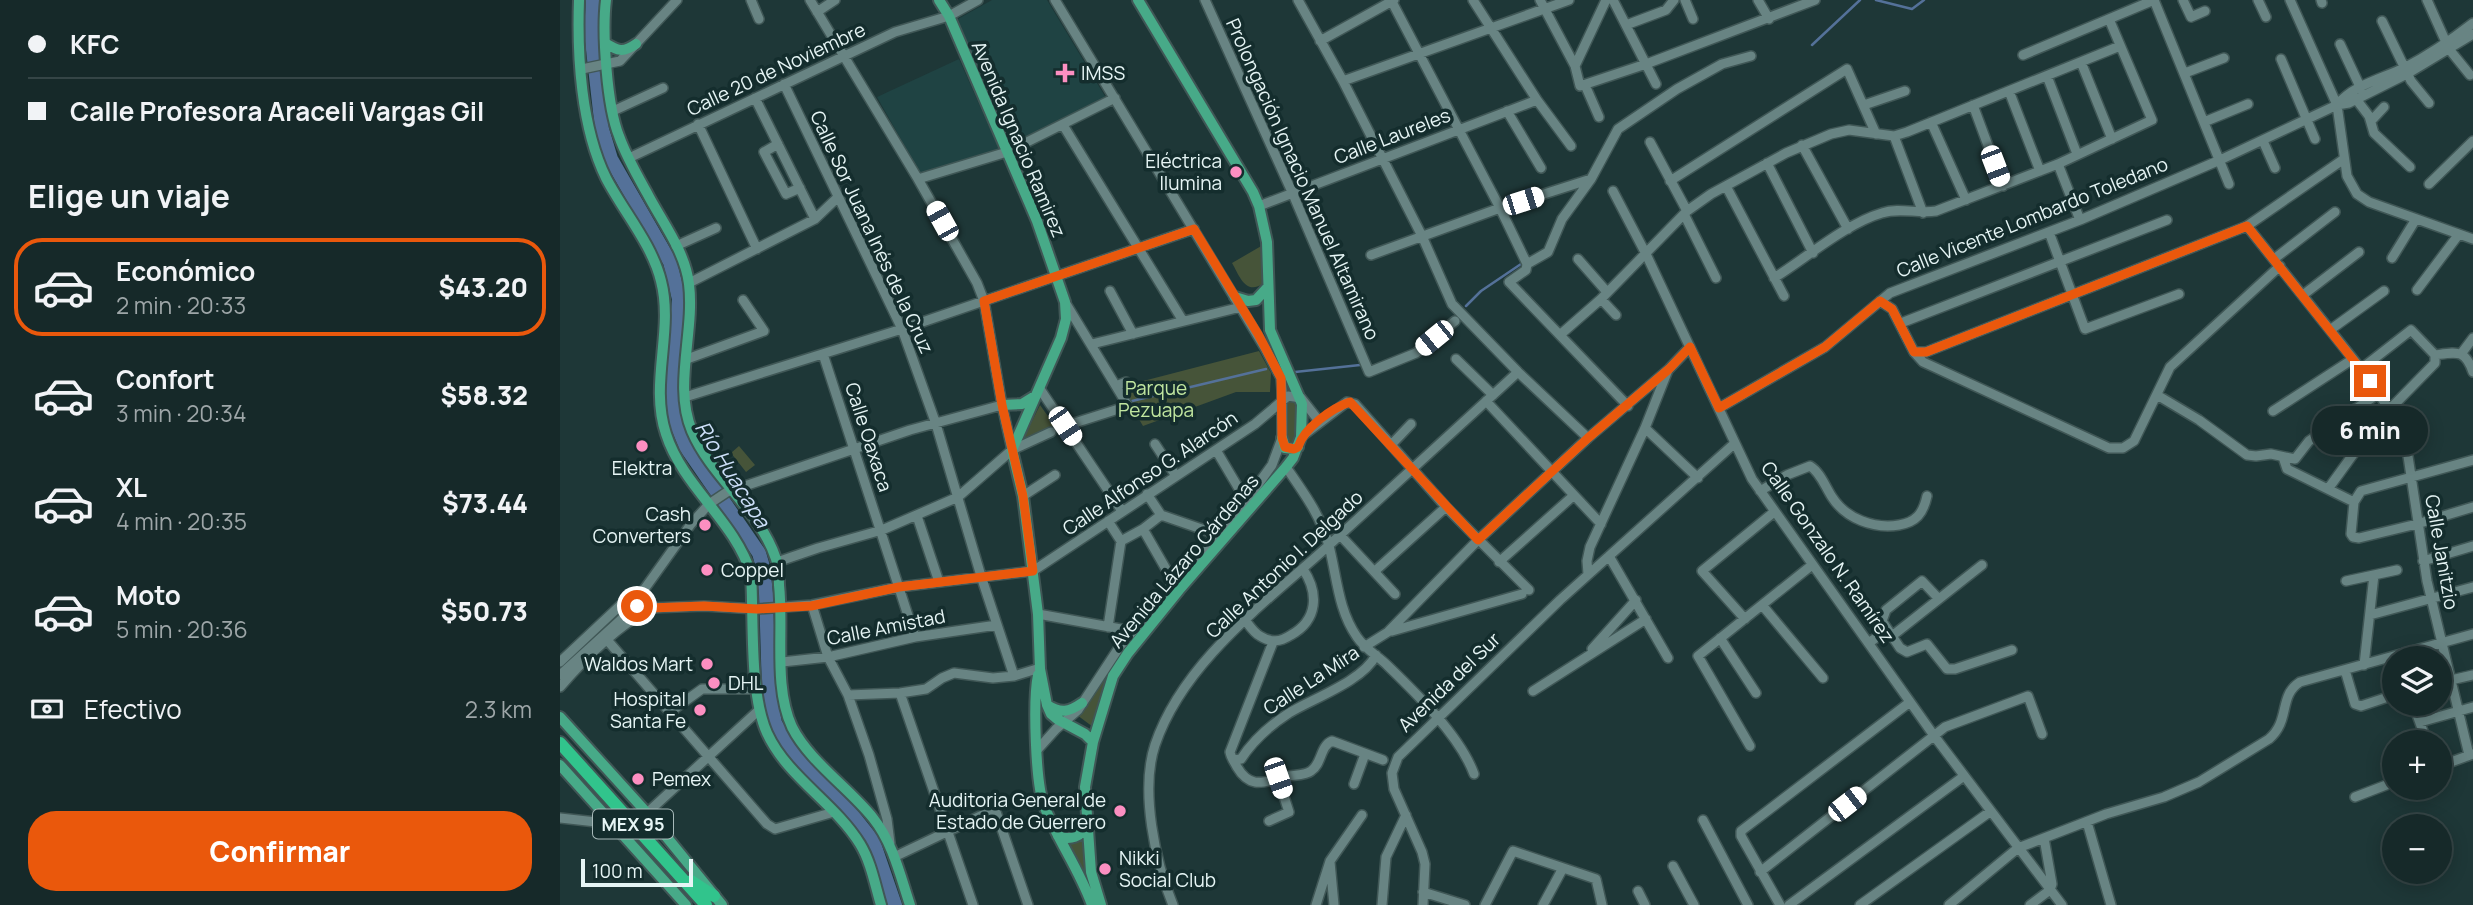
<!DOCTYPE html>
<html lang="es">
<head>
<meta charset="utf-8">
<style>
	:root { --surface:#162929; --page:#233535; --text:#f1f3f6; --muted:#9ea6a8; --line:#354546; --accent:#ea580c }
	body { margin:0; font-family:Manrope,sans-serif; background:var(--page); color:var(--text); height:100vh; display:flex; flex-direction:column; font-size:26px; white-space:nowrap }
	* { box-sizing:border-box; margin:0 }
	p { font-size:23px; color:var(--muted) }
	.icon { flex:none; width:38px; height:38px; fill:none; stroke:currentColor; stroke-width:2; stroke-linecap:round; stroke-linejoin:round }
	.map { position:relative; flex:1; overflow:hidden }
	.sheet { display:flex; flex-direction:column; background:var(--surface); width:560px }
	.sheet>* { flex:none }
	.guide { display:grid; align-content:center; height:154px; padding:0 28px; background:var(--surface) }
	.fabs { position:absolute; left:1822px; top:646px; display:grid; gap:14px }
	.fabs a { display:grid; place-items:center; width:70px; height:70px; border-radius:50%; background:var(--surface); box-shadow:0 4px 18px #0003,0 0 0 2px var(--line); font-size:35px }
	.scale { position:absolute; left:21px; bottom:18px; width:112px; box-sizing:border-box; padding-left:7px; border:4px solid #e6f5f5; border-top:0; font-size:19px; line-height:24px; white-space:nowrap; color:#e6f5f5; -webkit-text-stroke:5px #142d2d; paint-order:stroke }
	.end { position:absolute; width:32px; height:32px; margin:-16px; border:9px solid #ea580c; background:#fff; box-shadow:0 0 0 4px #fff }
	.from { border-radius:50% }
	.bubble { position:absolute; height:49px; border-radius:24px; background:var(--surface); box-shadow:0 4px 18px #0003,0 0 0 2px var(--line); font-size:23px; font-weight:800; line-height:49px; text-align:center }
	.car { position:absolute; width:21px; height:42px; margin:-21px -10px; border-radius:9px; box-shadow:0 0 5px 2px #0007; background:linear-gradient(#fff 24%,#345 0 40%,#fff 0 76%,#345 0 86%,#fff 0) }
	.guide b { display:flex; align-items:center; gap:24px; height:66px; font-size:26px }
	.guide b+b { border-top:2px solid var(--line) }
	.guide i { width:18px; height:18px; background:var(--text) }
	ul { padding:0; list-style:none }
	li { display:flex; align-items:center; gap:21px; height:98px; margin:0 14px 10px; padding:0 14px; border:4px solid transparent; border-radius:28px }
	li div { flex:1 }
	li b { display:block; font-size:26px }
	li em { font-style:normal; font-weight:800 }
	li.selected { border-color:var(--accent) }
	li>.icon { width:63px; height:63px; stroke-width:1.5 }
	h2 { padding:0 28px; font-size:32px; line-height:84px }
	.pay { display:flex; align-items:center; gap:18px; height:77px; padding:0 28px; font-size:26px }
	.pay p { margin-inline-start:auto }
	.action { display:flex; gap:14px; margin-top:auto; padding:14px 28px }
	.action a { flex:1; height:80px; border-radius:28px; background:var(--accent); color:#fff; font-size:28px; font-weight:800; line-height:80px; text-align:center }
	main { display:flex; flex:1; min-height:0 }
	.map>svg:first-child { display:block }
	.built { fill:#1f4343 }
	.green { fill:#465439 }
	.lines { fill:none; stroke-linecap:round; stroke-linejoin:round }
	.stream { stroke:#547199; stroke-width:2.5 }
	.river { stroke:#547199; stroke-width:14 }
	.minor-casing { stroke:#405756; stroke-width:12 }
	.major-casing { stroke:#405756; stroke-width:14 }
	.highway-casing { stroke:#405756; stroke-width:16 }
	.minor { stroke:#688483; stroke-width:9 }
	.major { stroke:#47aa88; stroke-width:10 }
	.highway { stroke:#31c48c; stroke-width:12 }
	.route { stroke:#ea580c; stroke-width:9 }
	.poi-dot { fill:#fc8fc1; stroke:#142d2d; stroke-width:2.5 }
	.labels { text-anchor:middle; dominant-baseline:central; stroke-width:7; stroke-linejoin:round; paint-order:stroke }
	.shield { fill:#142d2d; stroke:#a7b9b9; stroke-width:2 }
	.shield-label { font-size:18px; font-weight:bold; fill:#e6f5f5 }
	.street-label { font-size:19px; fill:#e6f5f5; stroke:#142d2d }
	.poi-label { font-size:19px; fill:#e6f5f5; stroke:#142d2d; text-anchor:start }
	.park-label { font-size:19px; fill:#c1e7a0; stroke:#142d2d }
	.water-label { font-size:21px; font-style:italic; fill:#cee0fa; stroke:#142d2d }
</style>
</head>
<body>
<main>
<section class="sheet">
<div class="guide">
<b><i class="from"></i>KFC</b>
<b><i></i>Calle Profesora Araceli Vargas Gil</b>
</div>
<h2>Elige un viaje</h2>
<ul>
<li class="selected"><svg class="icon" aria-label="car" viewBox="0 0 24 24"><path d="M5 17H2v-5l4-1 3-4h7l3 4 3 1v5h-3M9 17h6M6 11h13"/><circle cx="7" cy="17" r="2"/><circle cx="17" cy="17" r="2"/></svg><div><b>Económico</b><p>2 min · 20:33</p></div><em>$43.20</em></li>
<li><svg class="icon" aria-label="car" viewBox="0 0 24 24"><path d="M5 17H2v-5l4-1 3-4h7l3 4 3 1v5h-3M9 17h6M6 11h13"/><circle cx="7" cy="17" r="2"/><circle cx="17" cy="17" r="2"/></svg><div><b>Confort</b><p>3 min · 20:34</p></div><em>$58.32</em></li>
<li><svg class="icon" aria-label="car" viewBox="0 0 24 24"><path d="M5 17H2v-5l4-1 3-4h7l3 4 3 1v5h-3M9 17h6M6 11h13"/><circle cx="7" cy="17" r="2"/><circle cx="17" cy="17" r="2"/></svg><div><b>XL</b><p>4 min · 20:35</p></div><em>$73.44</em></li>
<li><svg class="icon" aria-label="car" viewBox="0 0 24 24"><path d="M5 17H2v-5l4-1 3-4h7l3 4 3 1v5h-3M9 17h6M6 11h13"/><circle cx="7" cy="17" r="2"/><circle cx="17" cy="17" r="2"/></svg><div><b>Moto</b><p>5 min · 20:36</p></div><em>$50.73</em></li>
</ul>
<div class="pay"><svg class="icon" aria-label="cash" viewBox="0 0 24 24"><path d="M3 7h18v10H3z"/><circle cx="12" cy="12" r="2"/></svg>Efectivo<p>2.3 km</p></div>
<div class="action"><a>Confirmar</a></div>
</section>
<div class="map">
<svg width="1913" height="905" viewBox="0 0 1913 905">
	<rect width="100%" height="100%" fill="#1e3737"/>
	<path class="built" d="M432 0H487L546 98 504 121 449 146 398 19Z
		M399 59 439 149 360 173 317 97Z"/>
	<path class="green" d="M703 245 704 283C686 296 680 277 672 263Z
		M699 351 711 373 710 392H676L583 426 560 387Z
		M728 400 736 401 738 406 736 436 730 446 726 436Z
		M480 405 497 429 463 451 460 445Z
		M179 446 195 465 186 472 171 453Z
		M562 650 553 663 533 727 517 715Z
		M524 835 538 905 506 841Z"/>
	<g class="lines">
		<path class="stream" d="M1316 0 1352 9 1364 0
			M1252 45 1300 0
			M906 306 921 291 961 264
			M735 372 800 365
			M572 401 706 369"/>
		<path class="river" d="M33 0 31 32 42 129 51 159 110 262 119 299 112 376V402L117 425 126 447 199 553 203 567 206 593 209 691 215 723 230 748 290 812 313 841 335 905"/>
		<g class="minor-casing">
			<path id="minor" d="M191 0 199 19
				M250 0 358 179 417 283 424 301 442 405 452 450
				M645 0 732 192 809 372 856 353 895 321
				M738 0 783 81 862 236 892 304 958 372 1028 438
				M831 0 940 208 967 264 966 270 949 282 1068 406
				M913 0 977 100 1011 146
				M980 0 1015 66
				M1046 0 1015 66 1020 86 1086 64 1255 0
				M1053 0 1096 84
				M1125 0 1133 19
				M1198 0 1209 19
				M1594 0 1669 184
				M1623 0 1631 17 1645 11
				M1698 0 1706 17
				M1730 0 1777 105 1787 176 1797 194 1809 202 1913 239
				M1761 0 1762 3
				M1867 0 1889 49 1910 75
				M257 12 275 0
				M1822 21 1851 81 1869 103
				M1066 25 1106 10 1114 0
				M760 41 834 0
				M1780 44 1803 93
				M1463 55 1594 0
				M1721 59 1755 139
				M1521 62 1552 139
				M22 69 60 61 117 0
				M1625 73 1664 58
				M1487 76 1517 154
				M783 81 1009 0
				M224 84 342 329 376 424 421 576 454 676
				M1025 85 1039 117
				M1449 91 1480 171
				M195 98 255 219
				M1796 99 1809 116 1814 133 1850 167
				M1304 105 1345 91
				M1413 105 1443 186
				M1777 105C1793 85 1821 79 1844 68 1869 55 1891 40 1913 23
				M53 111 103 88
				M947 111 981 168
				M1811 121 1824 107
				M1371 122 1406 200
				M1644 122 1688 104
				M138 124 197 249
				M503 125 623 321
				M1334 136 1363 213
				M1703 141 1715 168
				M1090 142 1127 211
				M218 144 204 152 226 194 240 188
				M1242 145 1288 229
				M69 158 335 32 389 16 418 0
				M1207 163 1253 253
				M1498 164 1520 220
				M358 179 447 152 555 98
				M1110 181 1287 69 1316 134
				M1869 184 1913 141
				M1166 186 1224 296
				M1053 191 1086 254 1192 479 1375 737 1502 905
				M699 206 977 100
				M1124 214 1156 278
				M1687 226 1801 369 1844 430 1867 581 1909 755
				M1489 232 1525 329 1619 294
				M116 246 156 228
				M811 255 940 208 1031 179
				M1832 258 1856 219
				M1018 259 1047 292
				M1714 259 1775 212
				M967 264 988 252 1002 219 1031 179 1058 129 1117 89 1162 64 1191 56
				M1214 278C1246 258 1287 223 1322 213 1339 207 1358 214 1376 211L1498 164 1592 120 1549 19
				M129 283 255 219 277 198
				M1857 290 1899 234
				M550 291 573 334
				M1743 295 1799 252
				M1041 299 1056 315
				M1320 301 1332 309 1354 352H1366L1687 226 1784 159
				M1341 323 1607 220
				M1770 330 1824 291
				M1001 334 1041 299 1127 211 1151 194 1226 153 1271 134 1289 130 1334 136 1347 132 1560 46
				M532 344 681 307
				M1354 352 1363 362 1374 367 1549 448H1563L1574 441 1610 367 1720 266
				M263 354 355 637
				M1901 354 1913 338
				M1875 355C1897 352 1905 349 1913 372
				M127 359 204 331 183 300
				M896 359 933 395
				M1801 369 1851 330 1875 355
				M556 386 566 382
				M480 389 562 511
				M1597 395 1639 420 1687 455 1696 456 1711 454 1735 459 1749 441 1819 393
				M125 397 342 329 634 229
				M926 401 1041 524
				M1159 408 1265 347 1330 293 1520 220 1660 160 1777 105 1789 103 1847 74 1913 34
				M1831 408 1875 363V355
				M1713 411 1793 359
				M505 426 568 406 505 302
				M1085 428 1138 478
				M741 437 787 402 795 404 886 507 969 590
				M595 444 616 476
				M831 445 851 424
				M656 450 688 504
				M1723 457 1727 469 1794 502
				M1913 460 1801 491 1794 502 1791 534 1793 537 1799 538 1857 524 1913 507
				M726 467C744 493 761 516 769 546 777 577 778 610 797 637 805 649 818 656 828 666 857 694 900 736 914 774
				M1768 489 1810 431 1795 409
				M1200 491 1227 475 1250 466C1260 472 1265 486 1272 497 1286 519 1314 529 1339 525 1356 522 1363 514 1367 496
				M587 494 601 515 656 534
				M463 496 495 475
				M357 516 379 582
				M583 529 614 583
				M780 535 835 594
				M561 541 583 529 601 515
				M1049 556 1108 658
				M1863 561 1913 546
				M217 562 258 548 322 530 398 497 452 450 491 432
				M939 562 1013 496
				M815 571 886 507
				M1028 574 1027 561 1030 547 1085 428 1108 370
				M1786 581 1837 570
				M1379 599 1362 581 1326 610 1322 621 1340 648 1347 652 1367 644 1387 669H1395L1452 650
				M252 605 268 657 288 695 309 755 327 819 330 843
				M1202 605 1263 678
				M478 614 572 631
				M1810 615 1913 587
				M1185 619 1142 571 1214 512
				M685 620C689 625 694 633 700 636 711 643 720 642 731 635 758 620 759 593 743 569
				M548 627 561 541 548 521
				M832 631 962 594
				M1332 636 1422 565
				M1160 638 1196 693
				M48 641 207 824 215 829 274 812
				M713 642 670 752C671 758 674 761 677 767 691 791 706 781 729 776 735 775 746 775 751 771 762 764 760 746 772 741L823 760
				M1310 642 1327 630
				M804 647 828 632 918 540 1028 438 1109 369 1130 347
				M1032 649 1076 600
				M0 662 66 600 83 591 131 524 149 504 167 492 350 430 442 405
				M222 662 268 657 355 637 437 625
				M1804 665 1814 575
				M1785 670 1795 704 1801 706 1834 695
				M0 675 67 614 84 603 90 608 144 606 197 609 252 605 339 587 473 571 695 424 728 396 741 398 759 421
				M1891 680 1913 675
				M0 687C25 658 57 627 90 608
				M973 691 1086 619
				M340 693 413 905
				M288 695 340 693 366 689 382 678 394 673 433 678 454 676 480 668
				M1853 704 1867 742
				M110 712 142 689H197
				M1860 722 1913 707
				M1190 746 1138 656 1252 565
				M478 749 496 729 518 710 560 646 686 501 712 465 722 438V390L721 378 705 348 495 0
				M673 760 681 759C694 739 709 726 729 713 754 698 803 681 816 655
				M1880 766 1913 754
				M794 784 805 754
				M1795 797 1834 782
				M87 813 199 710
				M0 818 54 824
				M1143 820 1188 905
				M709 821 729 812 718 778
				M1527 822 1551 905
				M334 857 435 809 468 905
				M770 862 774 905
				M1113 866 1134 905
				M1200 872 1385 727 1468 696 1482 734
				M1078 891 1085 905
				M863 892 905 905
				M613 905C595 862 580 790 595 745 623 662 705 603 767 547 831 489 894 430 958 372
				M756 905 770 861 802 815
				M822 905 826 857 846 815
				M863 905 865 864 862 852 834 789 832 773 838 757 1000 600 1175 443
				M925 905 953 851 1036 879 1042 905
				M983 905 1003 868
				M1220 905 1181 836V831L1350 702
				M1229 905 1404 776
				M1300 905 1431 811
				M1389 905 1458 848 1546 814 1604 797 1639 782 1709 739C1731 720 1718 696 1740 682L1913 634
				M1470 905 1490 890 1492 884 1484 838"/>
		</g>
		<g class="major-casing">
			<path id="major" d="M19 0C17 55 21 127 46 178 63 211 92 244 101 281 114 331 89 383 106 434 123 487 175 521 191 574 194 619 189 693 207 733 227 777 275 803 300 844 311 862 315 885 321 905
				M46 0C42 33 47 106 59 136 66 156 77 175 87 193 102 222 125 251 129 284 135 332 113 386 132 431 152 478 200 510 216 559 219 567 219 577 219 585 224 629 213 686 232 727 249 761 289 788 313 818 333 843 340 875 350 905
				M379 0 389 16 477 221 505 302 506 319 501 338 452 450 463 496 478 614 480 669 487 705 491 714 497 719 525 734 533 742
				M45 43C58 51 63 53 76 44
				M675 297 688 301 696 300 708 287
				M442 405 462 404 475 396
				M722 438 725 448 734 449 738 447
				M478 675C473 699 475 786 485 808 499 842 520 871 532 905
				M487 705C501 714 509 712 522 703
				M0 717 87 813 162 905
				M0 765 126 905
				M498 836C509 840 523 838 525 824
				M541 905 531 872 525 787 533 742 553 676 568 653 619 590 726 467 733 458 741 437 742 404 710 330 707 242 699 206 693 192 578 0"/>
		</g>
		<g class="highway-casing">
			<path id="highway" d="M0 743 146 905
				M131 881 154 896"/>
		</g>
		<use href="#minor" class="minor"/>
		<use href="#major" class="major"/>
		<use href="#highway" class="highway"/>
	</g>
	<g class="lines">
		<path class="route" d="M77 606 84 603 90 608 144 606 197 609 251 606 339 587 473 571 463 496 442 405 424 301 634 229 698 334 721 378 722 438 725 447 734 449 738 447C744 428 772 408 790 402L918 540 1028 438 1109 369 1130 347 1159 408 1265 347 1320 301 1332 309 1354 352H1366L1687 226 1810 381"/>
	</g>
	<g class="poi-dot">
		<path d="M501.5 62.5h7v7h7v7h-7v7h-7v-7h-7v-7h7z"/>
		<circle cx="676" cy="172" r="7"/>
		<circle cx="82" cy="446" r="7"/>
		<circle cx="145" cy="525" r="7"/>
		<circle cx="147" cy="570" r="7"/>
		<circle cx="147" cy="664" r="7"/>
		<circle cx="154" cy="683" r="7"/>
		<circle cx="140" cy="710" r="7"/>
		<circle cx="78" cy="779" r="7"/>
		<circle cx="560" cy="811" r="7"/>
		<circle cx="545" cy="869" r="7"/>
	</g>
	<g class="labels">
		<rect class="shield" x="33" y="809.5" width="80" height="29" rx="5"/>
		<g class="shield-label">
			<text x="73" y="824">MEX 95</text>
		</g>
		<g class="street-label">
			<text transform="translate(216 69) rotate(-25)">Calle 20 de Noviembre</text>
			<text transform="translate(832 136) rotate(-21)">Calle Laureles</text>
			<text transform="translate(459 139) rotate(67)">Avenida Ignacio Ramirez</text>
			<text transform="translate(743 179) rotate(66)">Prolongación Ignacio Manuel Altamirano</text>
			<text transform="translate(1472 217) rotate(-22)">Calle Vicente Lombardo Toledano</text>
			<text transform="translate(312 232) rotate(65)">Calle Sor Juana Inés de la Cruz</text>
			<text transform="translate(309 437) rotate(72)">Calle Oaxaca</text>
			<text transform="translate(590 473) rotate(-34)">Calle Alfonso G. Alarcón</text>
			<text transform="translate(1268 552) rotate(55)">Calle Gonzalo N. Ramírez</text>
			<text transform="translate(1882 552) rotate(80)">Calle Janitzio</text>
			<text transform="translate(624 561) rotate(-50)">Avenida Lázaro Cárdenas</text>
			<text transform="translate(724 564) rotate(-43)">Calle Antonio I. Delgado</text>
			<text transform="translate(326 627) rotate(-11)">Calle Amistad</text>
			<text transform="translate(751 680) rotate(-33)">Calle La Mira</text>
			<text transform="translate(889 682) rotate(-44)">Avenida del Sur</text>
		</g>
		<g class="poi-label">
			<text x="521" y="73">IMSS</text>
			<text x="662" y="161" text-anchor="end">Eléctrica<tspan x="662" dy="22">Ilumina</tspan></text>
			<text x="82" y="468" text-anchor="middle">Elektra</text>
			<text x="131" y="514" text-anchor="end">Cash<tspan x="131" dy="22">Converters</tspan></text>
			<text x="161" y="570">Coppel</text>
			<text x="133" y="664" text-anchor="end">Waldos Mart</text>
			<text x="168" y="683">DHL</text>
			<text x="126" y="699" text-anchor="end">Hospital<tspan x="126" dy="22">Santa Fe</tspan></text>
			<text x="92" y="779">Pemex</text>
			<text x="546" y="800" text-anchor="end">Auditoria General de<tspan x="546" dy="22">Estado de Guerrero</tspan></text>
			<text x="559" y="858">Nikki<tspan x="559" dy="22">Social Club</tspan></text>
		</g>
		<g class="park-label">
			<text x="596" y="388">Parque<tspan x="596" dy="22">Pezuapa</tspan></text>
		</g>
		<g class="water-label">
			<text transform="translate(173 474) rotate(58)">Río Huacapa</text>
		</g>
	</g>
</svg>
<div class="fabs">
<a><svg class="icon" aria-label="layers" viewBox="0 0 24 24"><path d="M12 4l9 5-9 5-9-5zM3 14l9 5 9-5"/></svg></a>
<a>+</a>
<a>−</a>
</div>
<div class="scale">100 m</div>
<i class="end from" style="left:77px;top:606px"></i>
<i class="end" style="left:1810px;top:381px"></i>
<div class="bubble" style="left:1752px;top:406px;width:116px">6 min</div>
<i class="car" style="left:1435px;top:166px;rotate:159deg"></i>
<i class="car" style="left:963px;top:201px;rotate:72deg"></i>
<i class="car" style="left:382px;top:221px;rotate:331deg"></i>
<i class="car" style="left:874px;top:338px;rotate:231deg"></i>
<i class="car" style="left:505px;top:426px;rotate:146deg"></i>
<i class="car" style="left:718px;top:778px;rotate:161deg"></i>
<i class="car" style="left:1287px;top:804px;rotate:52deg"></i>
</div>
</main>
</body>
</html>
